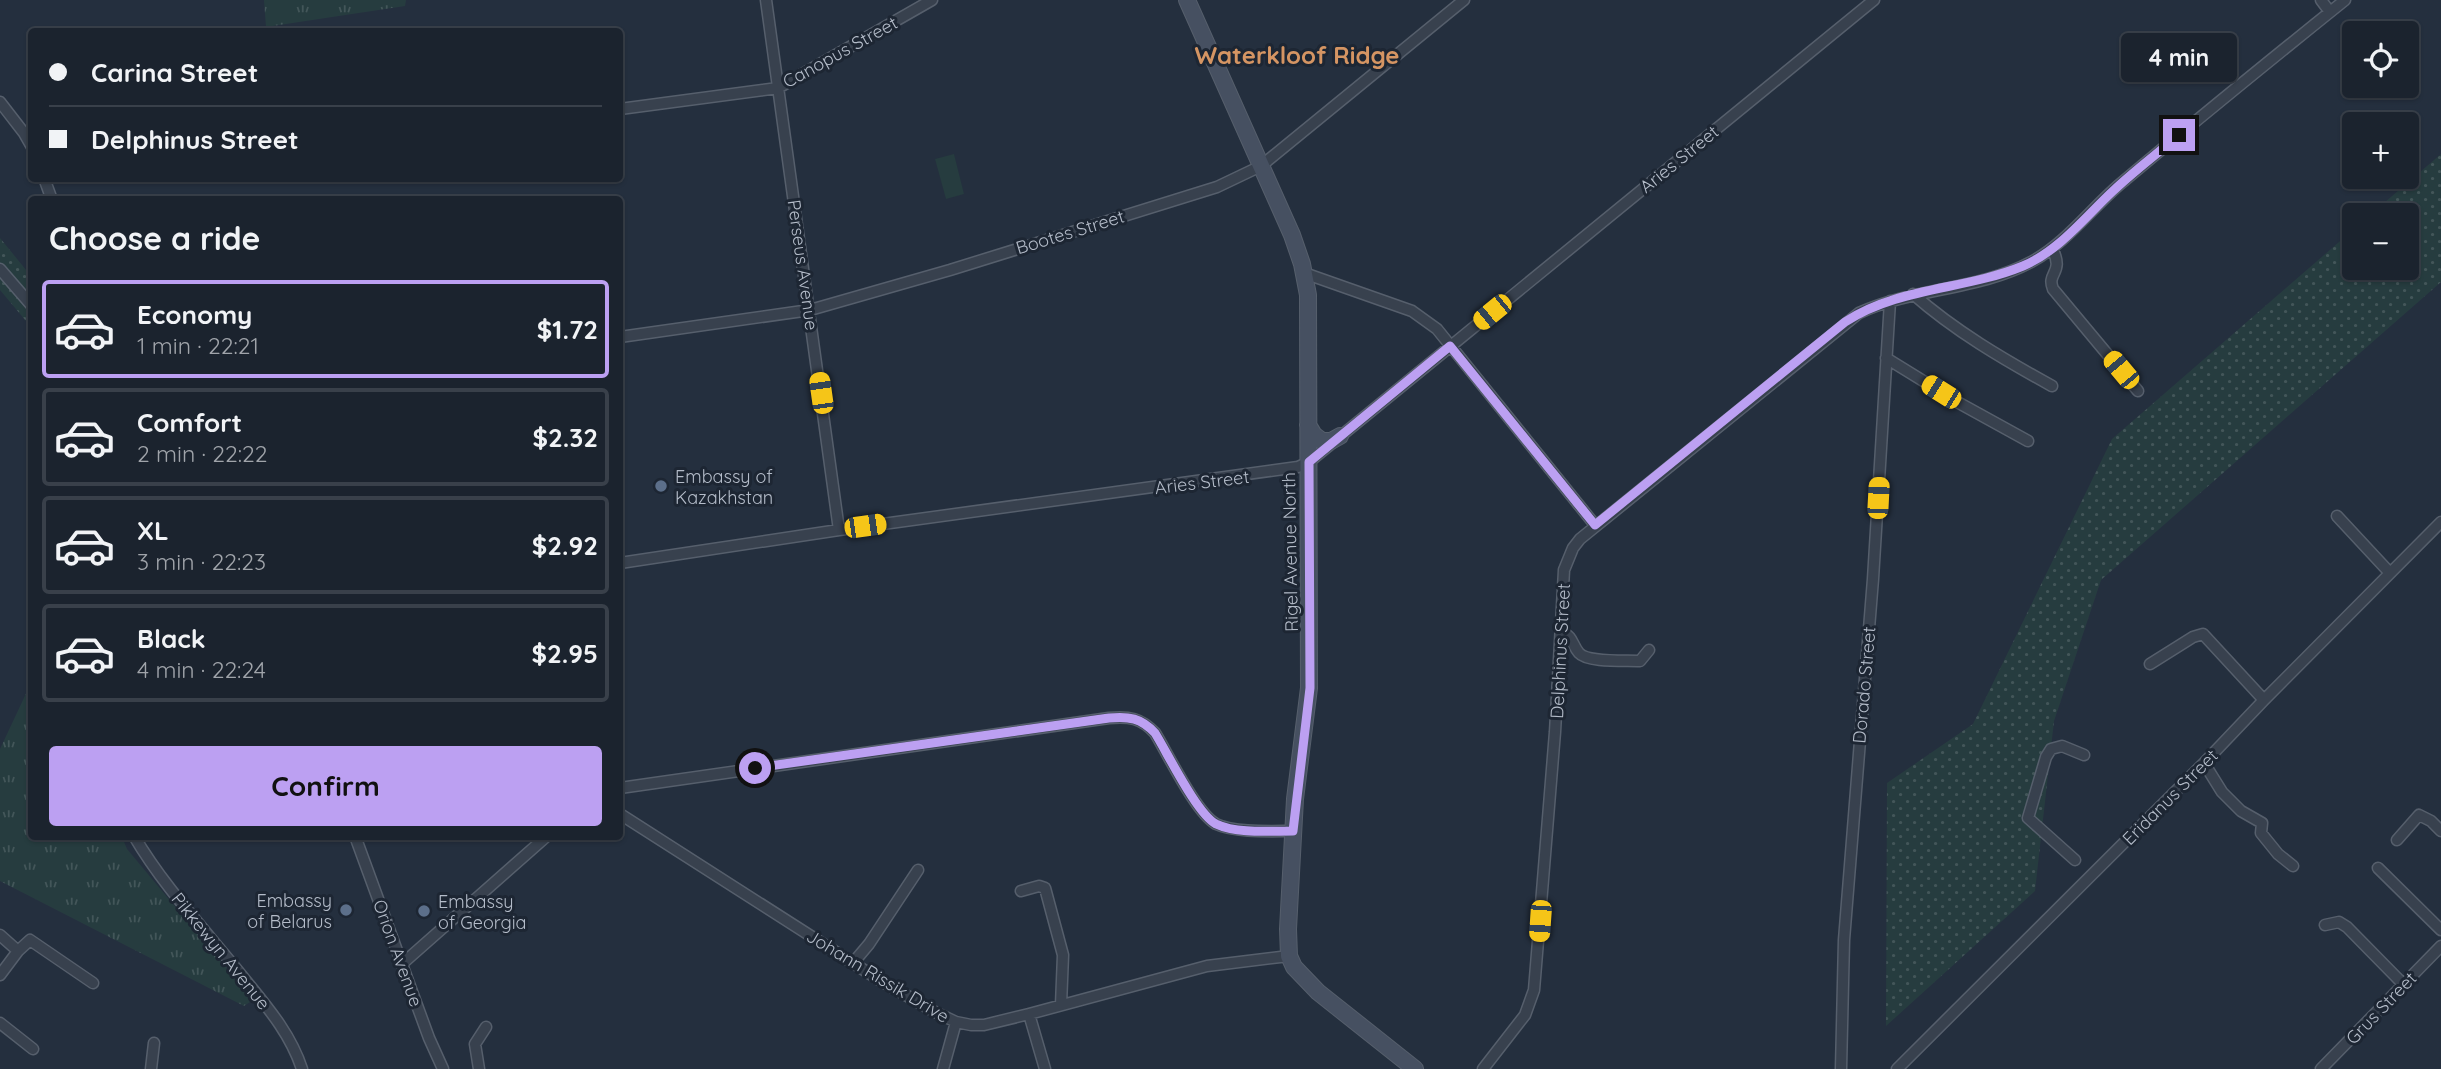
<!DOCTYPE html>
<html lang="en">
<head>
<meta charset="utf-8">
<style>
	:root { --surface:#1b232e; --page:#242b36; --text:#f1f3f6; --muted:#a0a4aa; --line:#39404a; --accent:#bca0f2 }
	body { margin:0; font-family:Quicksand,sans-serif; background:var(--page); color:var(--text); height:100vh; display:flex; flex-direction:column; font-size:26px; white-space:nowrap }
	* { box-sizing:border-box; margin:0 }
	p { font-size:23px; color:var(--muted) }
	.icon { flex:none; width:38px; height:38px; fill:none; stroke:currentColor; stroke-width:2; stroke-linecap:round; stroke-linejoin:round }
	.map { position:relative; flex:1; overflow:hidden }
	.side { position:absolute; left:28px; top:196px; width:595px; height:644px; display:flex; flex-direction:column; background:var(--surface); border-radius:7px; box-shadow:0 2px 5px #0004,0 0 0 2px var(--line) }
	.side>* { flex:none }
	.top-card { position:absolute; left:28px; top:28px; width:595px; height:154px; border-radius:7px; box-shadow:0 2px 5px #0004,0 0 0 2px var(--line); display:grid; align-content:center; height:154px; padding:0 21px; background:var(--surface) }
	.tools { position:absolute; left:2342px; top:21px; display:grid; gap:14px }
	.tools a { display:grid; place-items:center; width:77px; height:77px; border-radius:7px; background:var(--surface); box-shadow:0 2px 5px #0004,0 0 0 2px var(--line); font-size:35px }
	.end { position:absolute; width:32px; height:32px; margin:-16px; border:9px solid #bca0f2; background:#111; box-shadow:0 0 0 4px #111 }
	.from { border-radius:50% }
	.bubble { position:absolute; height:49px; border-radius:7px; background:var(--surface); box-shadow:0 2px 5px #0004,0 0 0 2px var(--line); font-size:23px; font-weight:800; line-height:49px; text-align:center }
	.car { position:absolute; width:21px; height:42px; margin:-21px -10px; border-radius:9px; box-shadow:0 0 5px 2px #0007; background:linear-gradient(#f5c518 24%,#345 0 40%,#f5c518 0 76%,#345 0 86%,#f5c518 0) }
	.top-card b { display:flex; align-items:center; gap:24px; height:66px; font-size:26px }
	.top-card b+b { border-top:2px solid var(--line) }
	.top-card i { width:18px; height:18px; background:var(--text) }
	ul { padding:0; list-style:none }
	li { display:flex; align-items:center; gap:21px; height:98px; margin:0 14px 10px; padding:0 7px; border:4px solid var(--line); border-radius:7px }
	li div { flex:1 }
	li b { display:block; font-size:26px }
	li em { font-style:normal; font-weight:800 }
	li.selected { border-color:var(--accent) }
	li>.icon { width:63px; height:63px; stroke-width:1.5 }
	h2 { padding:0 21px; font-size:32px; line-height:84px }
	.button { display:flex; gap:14px; margin-top:auto; padding:14px 21px }
	.button a { flex:1; height:80px; border-radius:7px; background:var(--accent); color:#111; font-size:28px; font-weight:800; line-height:80px; text-align:center }
	.map>svg:first-child { display:block }
	.grass { fill:url(#grass-tufts) }
	.park { fill:url(#park-dots) }
	.pitch { fill:#263c3f }
	.lines { fill:none; stroke-linecap:round; stroke-linejoin:round }
	.street-casing { stroke:#565f6c; stroke-width:13 }
	.secondary-casing { stroke:#565f6c; stroke-width:18 }
	.street { stroke:#38414e; stroke-width:10 }
	.secondary { stroke:#465061; stroke-width:16 }
	.route { stroke:#bca0f2; stroke-width:9 }
	.service-dot { fill:#5c6f8a; stroke:#1d2633; stroke-width:2.5 }
	.labels { text-anchor:middle; dominant-baseline:central; stroke-width:6; stroke-linejoin:round; paint-order:stroke }
	.street-label { font-size:18px; fill:#b4bcc9; stroke:#1d2633 }
	.poi-label { font-size:18px; fill:#b4bcc9; stroke:#1d2633; text-anchor:start }
	.district-label { font-size:24px; font-weight:bold; fill:#d59563; stroke:#1d2633 }
</style>
</head>
<body>
<div class="map">
<svg width="2441" height="1069" viewBox="0 0 2441 1069">
	<defs>
		<pattern id="grass-tufts" width="24" height="20" patternUnits="userSpaceOnUse" patternTransform="scale(1.75)"><rect width="24" height="20" fill="#263c3f"/><path d="M3 7l-1-3M5 7V3M7 7l1-3M15 17l-1-3M17 17v-4M19 17l1-3" fill="none" stroke="#435659"/></pattern>
		<pattern id="park-dots" width="8" height="8" patternUnits="userSpaceOnUse" patternTransform="scale(1.75)"><rect width="8" height="8" fill="#263c3f"/><path d="M2 2h.1M6 6h.1" fill="none" stroke="#435659" stroke-width="1.8" stroke-linecap="round"/></pattern>
	</defs>
	<rect width="100%" height="100%" fill="#242f3e"/>
	<path class="grass" d="M264 0H406L405 6 266 27Z
		M31 683 32 836 122 837 127 849 253 1000 244 1006 0 881V749Z"/>
	<path class="park" d="M2441 154V282L2101 580 2054 721 2035 891 1886 1026 1887 783 1973 724 2112 439 2354 229V268H2406V215H2370Z
		M0 238 31 276V327L0 290Z"/>
	<path class="pitch" d="M954 154 964 194 946 199 935 159Z"/>
	<g class="lines">
		<g class="street-casing">
			<path id="street" d="M766 0 839 530
				M2321 0 2330 12
				M0 102 24 133 32 147
				M620 109 778 88 932 0
				M44 178 52 200
				M2052 248C2065 274 2046 272 2053 289L2138 391
				M0 269 32 306
				M1304 273 1412 311 1437 329 1595 525
				M1913 294C1955 331 2003 359 2052 386
				M620 337 810 310 950 270 1217 187 1261 166 1464 0
				M1886 358 1959 403 2028 441
				M2337 516 2390 573
				M620 563 839 530 1298 467 1309 462 1874 0
				M1562 632C1573 636 1572 645 1579 653 1588 663 1627 660 1640 661L1649 650
				M2150 664 2193 637 2203 634 2264 700
				M2204 763 2222 792 2241 811 2262 823 2261 833 2278 854 2293 866
				M620 788 1109 718C1129 716 1141 718 1155 733 1168 754 1196 813 1216 824 1235 833 1272 831 1293 831
				M620 814 878 979 935 1012 956 1022 971 1025H984L1029 1014 1207 966 1289 956
				M134 836C165 889 209 934 247 982 269 1009 291 1035 302 1069
				M355 836 429 1038 443 1069
				M2397 840 2419 815 2431 821 2441 831
				M2075 860 2028 818 2046 757 2051 749 2062 746 2084 755
				M2378 868 2441 930
				M1021 891 1039 886 1045 888 1063 955 1061 1005
				M2325 925 2339 922 2347 927 2404 985
				M0 935 18 951
				M853 963 869 944 918 870
				M402 964 547 836
				M0 975 18 951 30 940 93 983
				M1029 1014 1045 1069
				M0 1023 33 1049
				M151 1069 154 1043
				M479 1069 475 1044 486 1027
				M943 1069 956 1022
				M1483 1069 1525 1015 1534 990 1555 732 1564 570 1573 548 1580 539 1859 313C1913 288 1979 290 2031 262 2065 244 2090 210 2119 185 2193 123 2269 61 2345 0
				M1841 1069 1844 940 1873 579 1890 301
				M1897 1069 2204 763 2264 700 2441 522
				M2321 1069 2441 946"/>
		</g>
		<g class="secondary-casing">
			<path id="secondary" d="M1187 0 1292 235 1302 264 1308 295 1309 688 1295 799 1288 929 1289 956 1294 967 1318 992 1415 1069
				M1308 425 1314 435 1322 441H1331L1340 436"/>
		</g>
		<use href="#street" class="street"/>
		<use href="#secondary" class="secondary"/>
	</g>
	<g class="lines">
		<path class="route" d="M755 768 1109 718C1129 716 1141 718 1155 733 1168 754 1197 814 1216 824 1237 834 1270 831 1293 831L1310 688 1309 462 1450 346 1595 525 1845 322C1898 287 1965 290 2023 266 2059 251 2086 216 2113 191 2134 171 2157 154 2179 135"/>
	</g>
	<g class="service-dot">
		<circle cx="661" cy="486" r="7"/>
		<circle cx="346" cy="910" r="7"/>
		<circle cx="424" cy="911" r="7"/>
	</g>
	<g class="labels">
		<g class="street-label">
			<text transform="translate(840 52) rotate(-29)">Canopus Street</text>
			<text transform="translate(1679 159) rotate(-39)">Aries Street</text>
			<text transform="translate(1070 232) rotate(-17)">Bootes Street</text>
			<text transform="translate(803 265) rotate(82)">Perseus Avenue</text>
			<text transform="translate(1202 482) rotate(-7)">Aries Street</text>
			<text transform="translate(1290 552) rotate(-91)">Rigel Avenue North</text>
			<text transform="translate(1560 651) rotate(-87)">Delphinus Street</text>
			<text transform="translate(1864 685) rotate(-85)">Dorado Street</text>
			<text transform="translate(2170 797) rotate(-45)">Eridanus Street</text>
			<text transform="translate(221 951) rotate(51)">Pikkewyn Avenue</text>
			<text transform="translate(398 953) rotate(70)">Orion Avenue</text>
			<text transform="translate(878 976) rotate(31)">Johann Rissik Drive</text>
			<text transform="translate(2381 1008) rotate(-46)">Grus Street</text>
		</g>
		<g class="poi-label">
			<text x="675" y="476">Embassy of<tspan x="675" dy="21">Kazakhstan</tspan></text>
			<text x="332" y="900" text-anchor="end">Embassy<tspan x="332" dy="21">of Belarus</tspan></text>
			<text x="438" y="901">Embassy<tspan x="438" dy="21">of Georgia</tspan></text>
		</g>
		<g class="district-label">
			<text x="1297" y="55">Waterkloof Ridge</text>
		</g>
	</g>
</svg>
<div class="tools">
<a><svg class="icon" aria-label="locate" viewBox="0 0 24 24"><circle cx="12" cy="12" r="6"/><path d="M12 2v4M12 18v4M2 12h4M18 12h4"/></svg></a>
<a>+</a>
<a>−</a>
</div>
<i class="end from" style="left:755px;top:768px"></i>
<i class="end" style="left:2179px;top:135px"></i>
<div class="bubble" style="left:2121px;top:33px;width:116px">4 min</div>
<i class="car" style="left:1492px;top:312px;rotate:231deg"></i>
<i class="car" style="left:2121px;top:370px;rotate:320deg"></i>
<i class="car" style="left:1941px;top:392px;rotate:302deg"></i>
<i class="car" style="left:821px;top:393px;rotate:352deg"></i>
<i class="car" style="left:1878px;top:498px;rotate:3deg"></i>
<i class="car" style="left:865px;top:526px;rotate:82deg"></i>
<i class="car" style="left:1540px;top:921px;rotate:184deg"></i>
<div class="top-card">
<b><i class="from"></i>Carina Street</b>
<b><i></i>Delphinus Street</b>
</div>
<section class="side">
<h2>Choose a ride</h2>
<ul>
<li class="selected"><svg class="icon" aria-label="car" viewBox="0 0 24 24"><path d="M5 17H2v-5l4-1 3-4h7l3 4 3 1v5h-3M9 17h6M6 11h13"/><circle cx="7" cy="17" r="2"/><circle cx="17" cy="17" r="2"/></svg><div><b>Economy</b><p>1 min · 22:21</p></div><em>$1.72</em></li>
<li><svg class="icon" aria-label="car" viewBox="0 0 24 24"><path d="M5 17H2v-5l4-1 3-4h7l3 4 3 1v5h-3M9 17h6M6 11h13"/><circle cx="7" cy="17" r="2"/><circle cx="17" cy="17" r="2"/></svg><div><b>Comfort</b><p>2 min · 22:22</p></div><em>$2.32</em></li>
<li><svg class="icon" aria-label="car" viewBox="0 0 24 24"><path d="M5 17H2v-5l4-1 3-4h7l3 4 3 1v5h-3M9 17h6M6 11h13"/><circle cx="7" cy="17" r="2"/><circle cx="17" cy="17" r="2"/></svg><div><b>XL</b><p>3 min · 22:23</p></div><em>$2.92</em></li>
<li><svg class="icon" aria-label="car" viewBox="0 0 24 24"><path d="M5 17H2v-5l4-1 3-4h7l3 4 3 1v5h-3M9 17h6M6 11h13"/><circle cx="7" cy="17" r="2"/><circle cx="17" cy="17" r="2"/></svg><div><b>Black</b><p>4 min · 22:24</p></div><em>$2.95</em></li>
</ul>
<div class="button"><a>Confirm</a></div>
</section>
</div>
</body>
</html>
